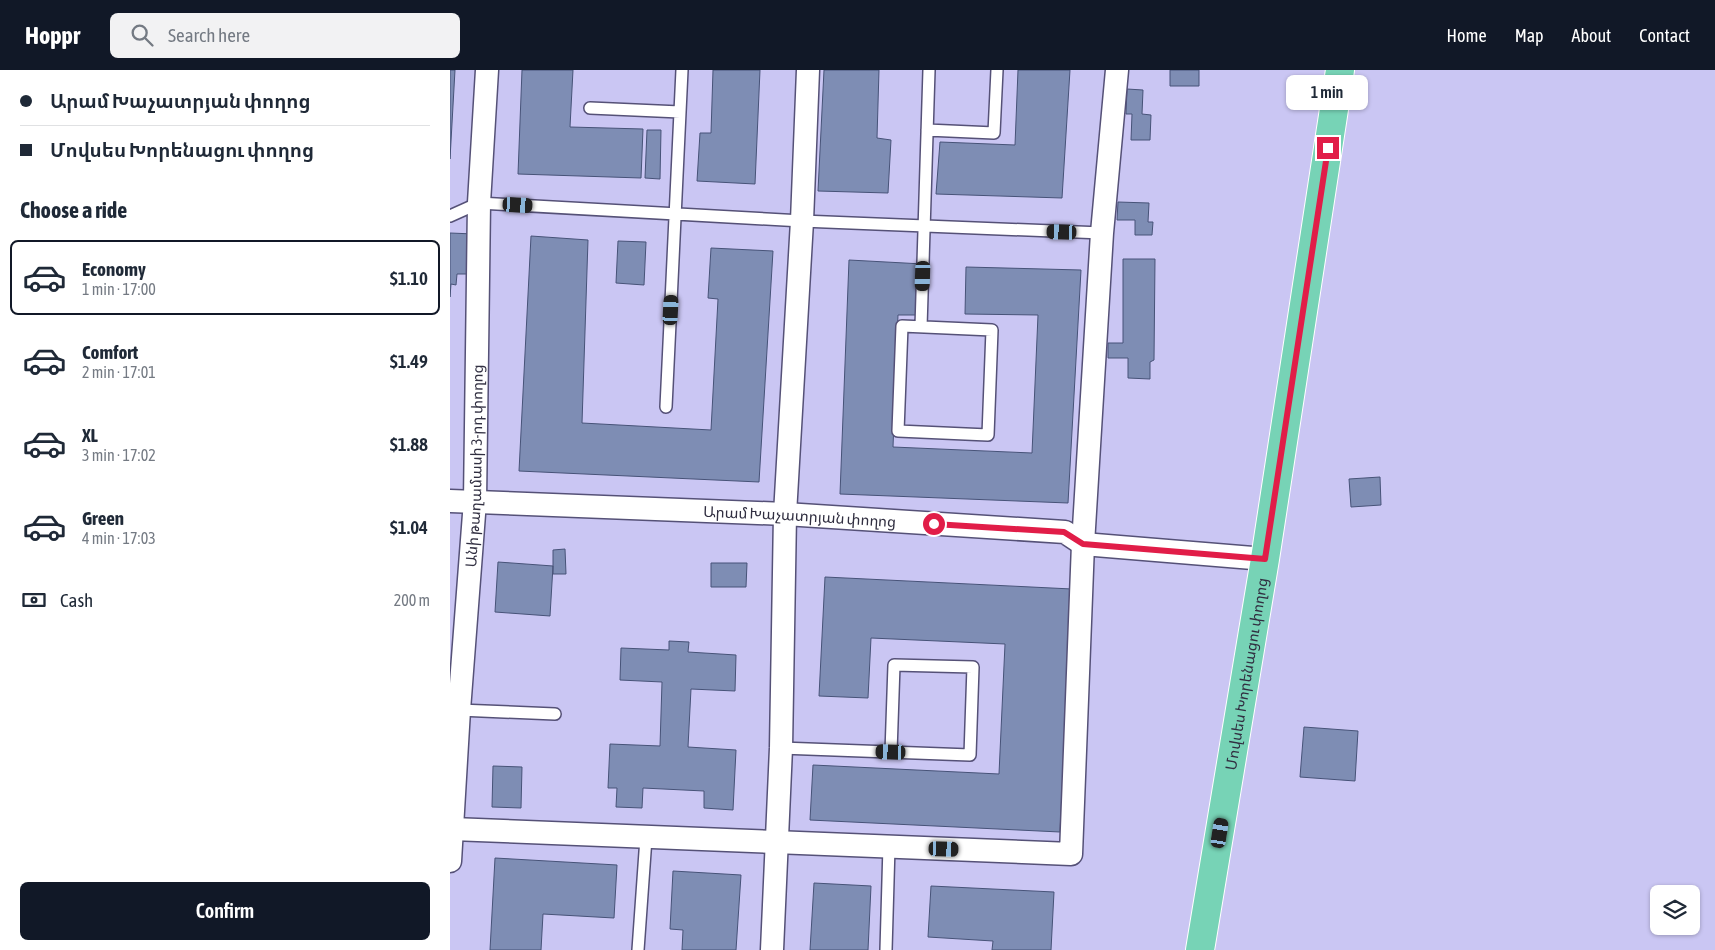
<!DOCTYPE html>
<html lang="en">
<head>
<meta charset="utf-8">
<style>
	:root { --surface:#fff; --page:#f2f2f3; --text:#1f2937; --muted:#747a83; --line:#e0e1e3; --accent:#111827 }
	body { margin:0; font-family:"Asap Condensed","Noto Sans Armenian",sans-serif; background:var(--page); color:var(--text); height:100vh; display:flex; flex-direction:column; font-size:19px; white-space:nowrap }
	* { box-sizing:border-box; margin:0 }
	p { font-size:16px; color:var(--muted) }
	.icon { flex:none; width:28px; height:28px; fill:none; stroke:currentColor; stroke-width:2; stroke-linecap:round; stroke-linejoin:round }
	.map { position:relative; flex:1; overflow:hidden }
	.sheet { display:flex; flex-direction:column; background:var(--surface); width:450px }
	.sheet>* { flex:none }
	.banner { display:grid; align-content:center; height:110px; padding:0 20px; background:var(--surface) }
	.buttons { position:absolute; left:1200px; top:815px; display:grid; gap:10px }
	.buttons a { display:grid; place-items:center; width:50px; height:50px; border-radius:8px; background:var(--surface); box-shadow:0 1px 4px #0004; font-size:25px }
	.end { position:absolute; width:22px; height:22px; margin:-11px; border:6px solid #e11d48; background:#fff; box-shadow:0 0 0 2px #fff }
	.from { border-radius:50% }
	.bubble { position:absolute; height:35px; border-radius:8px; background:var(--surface); box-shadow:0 1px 4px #0004; font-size:16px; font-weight:600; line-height:35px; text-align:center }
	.car { position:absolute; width:15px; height:30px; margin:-15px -8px; border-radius:6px; box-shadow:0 0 4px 1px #0007; background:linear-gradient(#222 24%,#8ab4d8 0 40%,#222 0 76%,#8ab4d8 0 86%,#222 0) }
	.banner b { display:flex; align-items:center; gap:18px; height:48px; font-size:19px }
	.banner b+b { border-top:1px solid var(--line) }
	.banner i { width:12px; height:12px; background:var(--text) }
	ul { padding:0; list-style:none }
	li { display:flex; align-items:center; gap:15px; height:75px; margin:0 10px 8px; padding:0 10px; border:2px solid transparent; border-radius:8px }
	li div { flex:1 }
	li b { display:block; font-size:19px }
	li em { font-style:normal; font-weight:600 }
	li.current { border-color:var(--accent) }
	li>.icon { width:45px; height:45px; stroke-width:1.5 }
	h2 { padding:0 20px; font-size:22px; line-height:60px }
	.pay { display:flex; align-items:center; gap:12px; height:55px; padding:0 20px; font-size:19px }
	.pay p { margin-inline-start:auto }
	.primary-button { display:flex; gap:10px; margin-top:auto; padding:10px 20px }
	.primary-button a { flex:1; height:58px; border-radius:8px; background:var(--accent); color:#fff; font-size:20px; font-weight:600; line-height:58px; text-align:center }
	header { display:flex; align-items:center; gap:30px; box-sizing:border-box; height:70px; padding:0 25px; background:var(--accent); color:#fff }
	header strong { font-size:24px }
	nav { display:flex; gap:28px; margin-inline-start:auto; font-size:18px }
	.search { width:350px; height:45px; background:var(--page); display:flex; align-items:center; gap:12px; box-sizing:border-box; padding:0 18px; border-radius:8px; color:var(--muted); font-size:19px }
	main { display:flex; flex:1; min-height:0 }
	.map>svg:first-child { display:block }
	.building { fill:#7e8db4; stroke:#475378 }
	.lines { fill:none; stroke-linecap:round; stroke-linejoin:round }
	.service-casing { stroke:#555177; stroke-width:14 }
	.minor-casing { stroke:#555177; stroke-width:25 }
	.trunk-casing { stroke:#fff; stroke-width:30 }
	.service { stroke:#fff; stroke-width:11 }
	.minor { stroke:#fff; stroke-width:22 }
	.trunk { stroke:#77d3b6; stroke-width:28 }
	.route { stroke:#e11d48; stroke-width:6 }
	.labels { text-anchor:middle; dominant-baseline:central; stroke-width:4; stroke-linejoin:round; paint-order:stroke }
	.street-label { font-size:15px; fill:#312f41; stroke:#ecebfd }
</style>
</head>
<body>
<header>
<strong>Hoppr</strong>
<div class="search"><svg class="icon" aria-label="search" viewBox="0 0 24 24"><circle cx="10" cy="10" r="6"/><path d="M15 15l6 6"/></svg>Search here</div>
<nav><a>Home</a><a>Map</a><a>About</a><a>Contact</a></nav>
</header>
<main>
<section class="sheet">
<div class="banner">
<b><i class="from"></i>Արամ Խաչատրյան փողոց</b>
<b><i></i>Մովսես Խորենացու փողոց</b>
</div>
<h2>Choose a ride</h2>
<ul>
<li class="current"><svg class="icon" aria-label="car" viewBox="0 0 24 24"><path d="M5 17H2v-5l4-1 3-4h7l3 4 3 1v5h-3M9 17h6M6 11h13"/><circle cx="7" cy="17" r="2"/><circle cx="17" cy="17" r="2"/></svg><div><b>Economy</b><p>1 min · 17:00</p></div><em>$1.10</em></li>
<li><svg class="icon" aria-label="car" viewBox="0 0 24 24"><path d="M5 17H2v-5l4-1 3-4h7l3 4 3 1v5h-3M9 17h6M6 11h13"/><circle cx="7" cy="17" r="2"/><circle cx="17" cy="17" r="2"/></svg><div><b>Comfort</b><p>2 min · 17:01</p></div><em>$1.49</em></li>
<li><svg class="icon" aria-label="car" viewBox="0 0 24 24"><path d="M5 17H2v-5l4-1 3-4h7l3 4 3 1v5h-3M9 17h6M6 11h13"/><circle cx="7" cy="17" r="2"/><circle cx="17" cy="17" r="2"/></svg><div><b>XL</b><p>3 min · 17:02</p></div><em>$1.88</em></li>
<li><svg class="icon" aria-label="car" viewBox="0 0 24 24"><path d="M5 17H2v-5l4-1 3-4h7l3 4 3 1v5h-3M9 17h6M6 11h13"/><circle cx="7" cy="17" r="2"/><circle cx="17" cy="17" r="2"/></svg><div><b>Green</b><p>4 min · 17:03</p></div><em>$1.04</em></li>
</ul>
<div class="pay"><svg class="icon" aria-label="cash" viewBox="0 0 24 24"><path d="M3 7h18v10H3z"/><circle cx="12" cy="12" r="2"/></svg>Cash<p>200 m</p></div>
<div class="primary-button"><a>Confirm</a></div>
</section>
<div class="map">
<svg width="1265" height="880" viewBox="0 0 1265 880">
	<rect width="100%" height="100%" fill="#cac6f3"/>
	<path class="building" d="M0 0H5L0 89Z
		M72 0H123L120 57 193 59 191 108 68 104Z
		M263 0H310L305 114 247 111 250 63H261Z
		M374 0H429L427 68 441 70 438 123 368 121Z
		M568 0H620L612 128 486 124 490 72 565 75Z
		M720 0H749V16H720Z
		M677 19 693 20 692 44 701 45 700 70H681L682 44H676Z
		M197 60H211L210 109 195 108Z
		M668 132 699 133 698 152H703L702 165H685V150H667Z
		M0 163 24 164 22 204H7L6 215 1 214 0 227Z
		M81 166 138 170 132 353 261 360 268 229 258 228 261 178 323 181 309 412 69 401Z
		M168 171 196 172 194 215 166 213Z
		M673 189H705L704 290 700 292V309L678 308V288H658V273H673Z
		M399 190 473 194 471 245H448L443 377 582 383 588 245 515 244 516 197 631 200 618 433 390 424Z
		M930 407 931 435 901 437 899 409Z
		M115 479 116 504H103V480Z
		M48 492 103 496 100 546 45 542Z
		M261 493H297L296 517H261Z
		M375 507 622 519 610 762 360 750 363 695 549 704 555 574 421 568 418 628 369 626Z
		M219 571 239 572 238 582 286 585 285 621 241 619 238 677 286 680 283 740 254 738V721L193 718 192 738 166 737 167 718H158L160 674 210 676 212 612 170 610 171 578 219 580Z
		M854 657 908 661 905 711 850 707Z
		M43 696 72 697 71 738 42 737Z
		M45 788 167 795 164 848 93 844 91 880H40Z
		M223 801 291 805 286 880H232L233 860 220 859Z
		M364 813 421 816 418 880H360Z
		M481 816 604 822 601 880H542L543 871 478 867Z"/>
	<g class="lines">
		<g class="service-casing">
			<path id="service" d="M140 38 230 42
				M477 60 544 63 547 0
				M0 146 29 133 352 151 652 163
				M452 256 542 260 538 365 448 361Z
				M471 257 479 0
				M216 337 232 0
				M9 640 105 644
				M331 678 520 685 523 597 444 595 441 682
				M188 880 196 768
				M436 880 439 776"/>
		</g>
		<g class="minor-casing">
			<g id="minor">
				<path id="s1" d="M0 431 335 444 615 462 633 474 815 489"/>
				<path d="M2 759 621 784 633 474 652 163 667 0"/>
				<path id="s2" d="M0 791 9 640 25 431 29 133 37 0"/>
				<path d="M322 880 331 678 335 444 352 151 358 0"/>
			</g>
		</g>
		<g class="trunk-casing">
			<g id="trunk">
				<path id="s3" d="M750 880 815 489 890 0"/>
			</g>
		</g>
		<use href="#service" class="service"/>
		<use href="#minor" class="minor"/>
		<use href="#trunk" class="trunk"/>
	</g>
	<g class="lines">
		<path class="route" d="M484 454 614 462 633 474 815 489 878 78"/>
	</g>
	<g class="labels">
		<g class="street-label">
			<text stroke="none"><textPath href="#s2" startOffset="396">Անի թաղամասի 3-րդ փողոց</textPath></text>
			<text stroke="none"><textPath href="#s1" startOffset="350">Արամ Խաչատրյան փողոց</textPath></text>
			<text stroke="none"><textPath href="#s3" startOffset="280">Մովսես Խորենացու փողոց</textPath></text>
		</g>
	</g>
</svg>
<div class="buttons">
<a><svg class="icon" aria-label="layers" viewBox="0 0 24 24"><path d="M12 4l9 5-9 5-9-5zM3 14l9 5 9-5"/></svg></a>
</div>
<i class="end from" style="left:484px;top:454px"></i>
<i class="end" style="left:878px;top:78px"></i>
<div class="bubble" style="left:836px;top:5px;width:82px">1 min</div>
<i class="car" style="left:68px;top:135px;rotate:93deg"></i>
<i class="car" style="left:612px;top:162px;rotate:272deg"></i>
<i class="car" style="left:473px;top:206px;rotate:182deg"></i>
<i class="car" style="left:221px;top:240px;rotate:3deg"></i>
<i class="car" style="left:441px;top:682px;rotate:272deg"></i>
<i class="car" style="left:770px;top:763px;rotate:9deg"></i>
<i class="car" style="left:494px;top:779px;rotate:92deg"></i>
</div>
</main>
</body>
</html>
